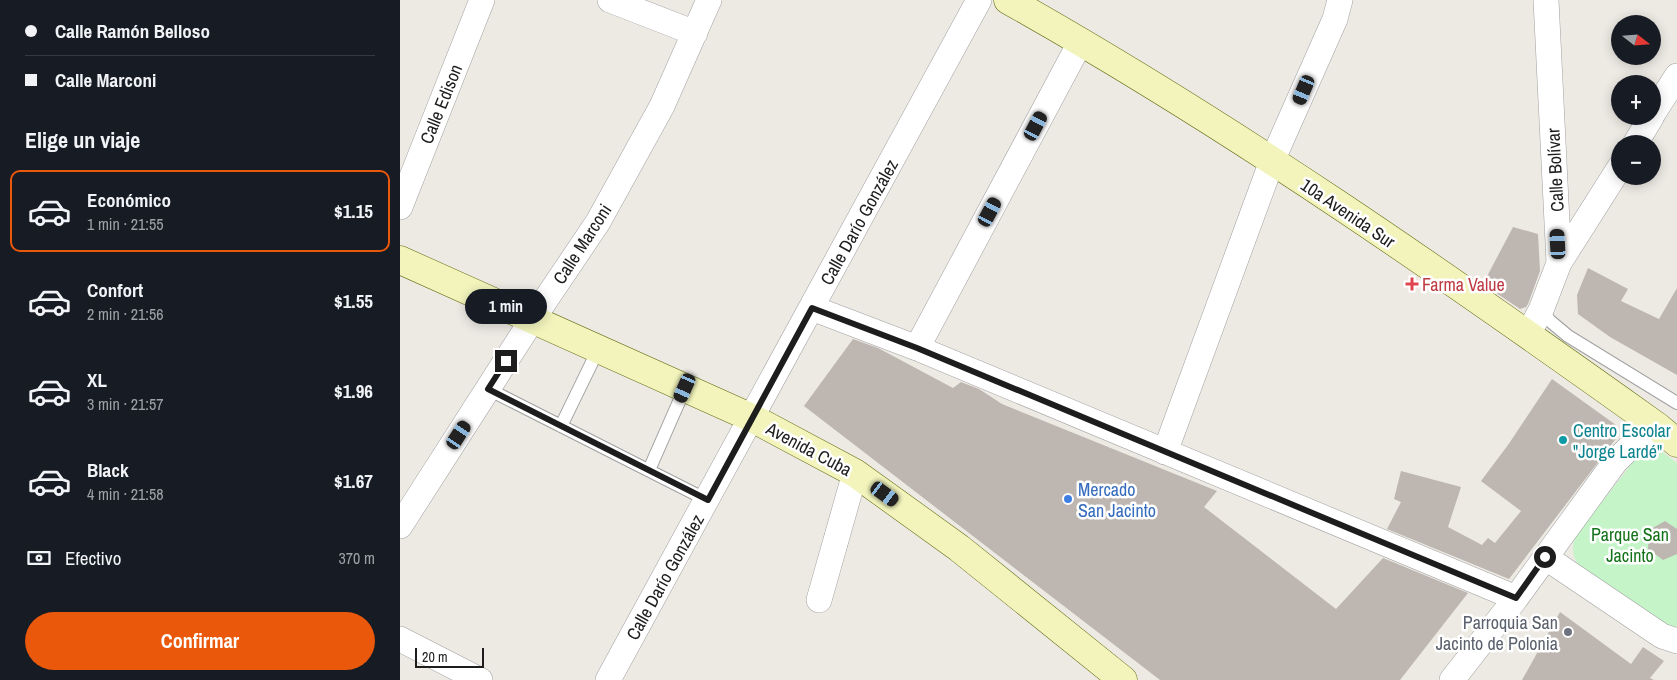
<!DOCTYPE html>
<html lang="es">
<head>
<meta charset="utf-8">
<style>
	:root { --surface:#171b24; --page:#20242c; --text:#f1f3f6; --muted:#9ea1a6; --line:#363941; --accent:#ea580c }
	body { margin:0; font-family:"Archivo Narrow",sans-serif; background:var(--page); color:var(--text); height:100vh; display:flex; flex-direction:column; font-size:19px; white-space:nowrap }
	* { box-sizing:border-box; margin:0 }
	p { font-size:16px; color:var(--muted) }
	.icon { flex:none; width:28px; height:28px; fill:none; stroke:currentColor; stroke-width:2; stroke-linecap:round; stroke-linejoin:round }
	.map { position:relative; flex:1; overflow:hidden }
	.sheet { display:flex; flex-direction:column; background:var(--surface); width:400px }
	.sheet>* { flex:none }
	.top-card { display:grid; align-content:center; height:110px; padding:0 25px; background:var(--surface) }
	.needle { width:32px; rotate:107deg }
	.buttons { position:absolute; left:1211px; top:15px; display:grid; gap:10px }
	.buttons a { display:grid; place-items:center; width:50px; height:50px; border-radius:50%; background:var(--surface); box-shadow:0 2px 12px #0003; font-size:25px }
	.scale { position:absolute; left:15px; bottom:12px; width:69px; box-sizing:border-box; padding-left:5px; border:2px solid #1d1d1d; border-top:0; font-size:14px; line-height:18px; white-space:nowrap; color:#1d1d1d; -webkit-text-stroke:4px #fff; paint-order:stroke }
	.end { position:absolute; width:22px; height:22px; margin:-11px; border:6px solid #1d1d1d; background:#fff; box-shadow:0 0 0 2px #fff }
	.from { border-radius:50% }
	.bubble { position:absolute; height:35px; border-radius:18px; background:var(--surface); box-shadow:0 2px 12px #0003; font-size:16px; font-weight:800; line-height:35px; text-align:center }
	.car { position:absolute; width:15px; height:30px; margin:-15px -8px; border-radius:6px; box-shadow:0 0 4px 1px #0007; background:linear-gradient(#222 24%,#8ab4d8 0 40%,#222 0 76%,#8ab4d8 0 86%,#222 0) }
	.top-card b { display:flex; align-items:center; gap:18px; height:48px; font-size:19px }
	.top-card b+b { border-top:1px solid var(--line) }
	.top-card i { width:12px; height:12px; background:var(--text) }
	ul { padding:0; list-style:none }
	li { display:flex; align-items:center; gap:15px; height:82px; margin:0 10px 8px; padding:0 15px; border:2px solid transparent; border-radius:10px }
	li div { flex:1 }
	li b { display:block; font-size:19px }
	li em { font-style:normal; font-weight:800 }
	li.active { border-color:var(--accent) }
	li>.icon { width:45px; height:45px; stroke-width:1.5 }
	h2 { padding:0 25px; font-size:22px; line-height:60px }
	.pay { display:flex; align-items:center; gap:12px; height:55px; padding:0 25px; font-size:19px }
	.pay p { margin-inline-start:auto }
	.button { display:flex; gap:10px; margin-top:auto; padding:10px 25px }
	.button a { flex:1; height:58px; border-radius:30px; background:var(--accent); color:#fff; font-size:20px; font-weight:800; line-height:58px; text-align:center }
	main { display:flex; flex:1; min-height:0 }
	.map>svg:first-child { display:block }
	.park { fill:#c4f4c7 }
	.building { fill:#beb6b1 }
	.lines { fill:none; stroke-linecap:round; stroke-linejoin:round }
	.service-casing { stroke:#a1a1a1; stroke-width:14 }
	.minor-casing { stroke:#a1a1a1; stroke-width:26 }
	.secondary-casing { stroke:#626a0e; stroke-width:29 }
	.service { stroke:#fff; stroke-width:12 }
	.minor { stroke:#fff; stroke-width:25 }
	.secondary { stroke:#f2f4bc; stroke-width:28 }
	.route { stroke:#1d1d1d; stroke-width:6 }
	.health-dot { fill:#e0444e; stroke:#fff; stroke-width:2 }
	.culture-dot { fill:#0f9aa8; stroke:#fff; stroke-width:2 }
	.shop-dot { fill:#3f7fe0; stroke:#fff; stroke-width:2 }
	.worship-dot { fill:#6b7280; stroke:#fff; stroke-width:2 }
	.labels { text-anchor:middle; dominant-baseline:central; stroke-width:5; stroke-linejoin:round; paint-order:stroke }
	.street-label { font-size:18px; fill:#1d1d1d; stroke:#fff }
	.health-label { font-size:18px; fill:#be3a42; stroke:#fff; text-anchor:start }
	.culture-label { font-size:18px; fill:#0d838f; stroke:#fff; text-anchor:start }
	.shop-label { font-size:18px; fill:#366cbe; stroke:#fff; text-anchor:start }
	.park-label { font-size:18px; fill:#15721a; stroke:#fff }
	.worship-label { font-size:18px; fill:#5b616d; stroke:#fff; text-anchor:end }
</style>
</head>
<body>
<main>
<section class="sheet">
<div class="top-card">
<b><i class="from"></i>Calle Ramón Belloso</b>
<b><i></i>Calle Marconi</b>
</div>
<h2>Elige un viaje</h2>
<ul>
<li class="active"><svg class="icon" aria-label="car" viewBox="0 0 24 24"><path d="M5 17H2v-5l4-1 3-4h7l3 4 3 1v5h-3M9 17h6M6 11h13"/><circle cx="7" cy="17" r="2"/><circle cx="17" cy="17" r="2"/></svg><div><b>Económico</b><p>1 min · 21:55</p></div><em>$1.15</em></li>
<li><svg class="icon" aria-label="car" viewBox="0 0 24 24"><path d="M5 17H2v-5l4-1 3-4h7l3 4 3 1v5h-3M9 17h6M6 11h13"/><circle cx="7" cy="17" r="2"/><circle cx="17" cy="17" r="2"/></svg><div><b>Confort</b><p>2 min · 21:56</p></div><em>$1.55</em></li>
<li><svg class="icon" aria-label="car" viewBox="0 0 24 24"><path d="M5 17H2v-5l4-1 3-4h7l3 4 3 1v5h-3M9 17h6M6 11h13"/><circle cx="7" cy="17" r="2"/><circle cx="17" cy="17" r="2"/></svg><div><b>XL</b><p>3 min · 21:57</p></div><em>$1.96</em></li>
<li><svg class="icon" aria-label="car" viewBox="0 0 24 24"><path d="M5 17H2v-5l4-1 3-4h7l3 4 3 1v5h-3M9 17h6M6 11h13"/><circle cx="7" cy="17" r="2"/><circle cx="17" cy="17" r="2"/></svg><div><b>Black</b><p>4 min · 21:58</p></div><em>$1.67</em></li>
</ul>
<div class="pay"><svg class="icon" aria-label="cash" viewBox="0 0 24 24"><path d="M3 7h18v10H3z"/><circle cx="12" cy="12" r="2"/></svg>Efectivo<p>370 m</p></div>
<div class="button"><a>Confirmar</a></div>
</section>
<div class="map">
<svg width="1277" height="680" viewBox="0 0 1277 680">
	<rect width="100%" height="100%" fill="#edeae4"/>
	<path class="park" d="M1249 449 1261 451 1277 463V630L1273 629 1178 565C1172 555 1171 545 1177 534L1237 457Z"/>
	<path class="building" d="M1113 227 1138 234 1140 271 1128 304 1126 307 1120 309 1083 284Z
		M1188 268 1228 289 1221 301 1259 319 1277 288V375L1210 337 1178 314 1177 295Z
		M453 339 478 348 553 388 561 382 579 389 602 404 817 491 804 507 936 609 983 558 1068 593 1000 680H760L404 406Z
		M1152 379 1216 425 1218 436 1109 579 987 529 1001 502 994 499 1001 471 1061 487 1048 527 1082 545 1088 538 1095 543 1121 511 1081 481 1108 445Z
		M1265 521 1277 529V554L1263 560 1248 549 1249 530Z
		M1160 612 1231 664 1243 647 1264 661 1250 678 1254 680H1122Z"/>
	<g class="lines">
		<g class="service-casing">
			<path id="service" d="M1141 310 1150 321 1168 336 1277 403
				M88 389 307 500
				M161 426 198 350
				M249 470 285 388"/>
		</g>
		<g class="minor-casing">
			<path id="minor" d="M210 0 295 33
				M1252 115 1277 76
				M1235 144 1252 116
				M0 207 82 0
				M1159 263 1220 167
				M412 308 517 348 1116 598
				M1128 334 1141 310 1159 263 1146 0
				M517 348 681 41
				M765 452 872 161 935 19 940 0
				M0 526 132 320 198 222 262 106 309 0
				M1145 557 1262 636 1277 641
				M419 600 455 473
				M0 639 80 680
				M208 680 579 0
				M1052 680 1116 598 1215 462 1233 444 1258 427"/>
		</g>
		<g class="secondary-casing">
			<path id="secondary" d="M608 0C834 127 1048 277 1258 427L1277 443
				M0 260 352 418 455 473 559 548 723 680"/>
		</g>
		<use href="#service" class="service"/>
		<use href="#minor" class="minor"/>
		<use href="#secondary" class="secondary"/>
	</g>
	<g class="lines">
		<path class="route" d="M106 361 88 389 308 500 412 308 517 348 1116 598 1145 557"/>
	</g>
	<path class="health-dot" d="M1009.5 276.5h5v5h5v5h-5v5h-5v-5h-5v-5h5z"/>
	<circle class="culture-dot" cx="1163" cy="440" r="5"/>
	<circle class="shop-dot" cx="668" cy="499" r="5"/>
	<circle class="worship-dot" cx="1168" cy="632" r="5"/>
	<g class="labels">
		<g class="street-label">
			<text transform="translate(41 104) rotate(-68)">Calle Edison</text>
			<text transform="translate(1155 170) rotate(-93)">Calle Bolívar</text>
			<text transform="translate(948 213) rotate(34)">10a Avenida Sur</text>
			<text transform="translate(459 222) rotate(-61)">Calle Darío González</text>
			<text transform="translate(182 244) rotate(-57)">Calle Marconi</text>
			<text transform="translate(409 449) rotate(28)">Avenida Cuba</text>
			<text transform="translate(265 577) rotate(-61)">Calle Darío González</text>
		</g>
		<g class="health-label">
			<text x="1022" y="284">Farma Value</text>
		</g>
		<g class="culture-label">
			<text x="1173" y="430">Centro Escolar<tspan x="1173" dy="21">"Jorge Lardé"</tspan></text>
		</g>
		<g class="shop-label">
			<text x="678" y="489">Mercado<tspan x="678" dy="21">San Jacinto</tspan></text>
		</g>
		<g class="park-label">
			<text x="1230" y="534">Parque San<tspan x="1230" dy="21">Jacinto</tspan></text>
		</g>
		<g class="worship-label">
			<text x="1158" y="622">Parroquia San<tspan x="1158" dy="21">Jacinto de Polonia</tspan></text>
		</g>
	</g>
</svg>
<div class="buttons">
<a><svg class="needle" viewBox="-14 -14 28 28"><path d="M0-13l5 13h-10z" fill="#e53935"/><path d="M0 13l5-13h-10z" fill="#9ea1a6"/></svg></a>
<a>+</a>
<a>−</a>
</div>
<div class="scale">20 m</div>
<i class="end from" style="left:1145px;top:557px"></i>
<i class="end" style="left:106px;top:361px"></i>
<div class="bubble" style="left:65px;top:289px;width:82px">1 min</div>
<i class="car" style="left:904px;top:90px;rotate:203deg"></i>
<i class="car" style="left:636px;top:126px;rotate:28deg"></i>
<i class="car" style="left:590px;top:212px;rotate:28deg"></i>
<i class="car" style="left:1158px;top:244px;rotate:357deg"></i>
<i class="car" style="left:285px;top:388px;rotate:204deg"></i>
<i class="car" style="left:59px;top:435px;rotate:33deg"></i>
<i class="car" style="left:485px;top:494px;rotate:126deg"></i>
</div>
</main>
</body>
</html>
